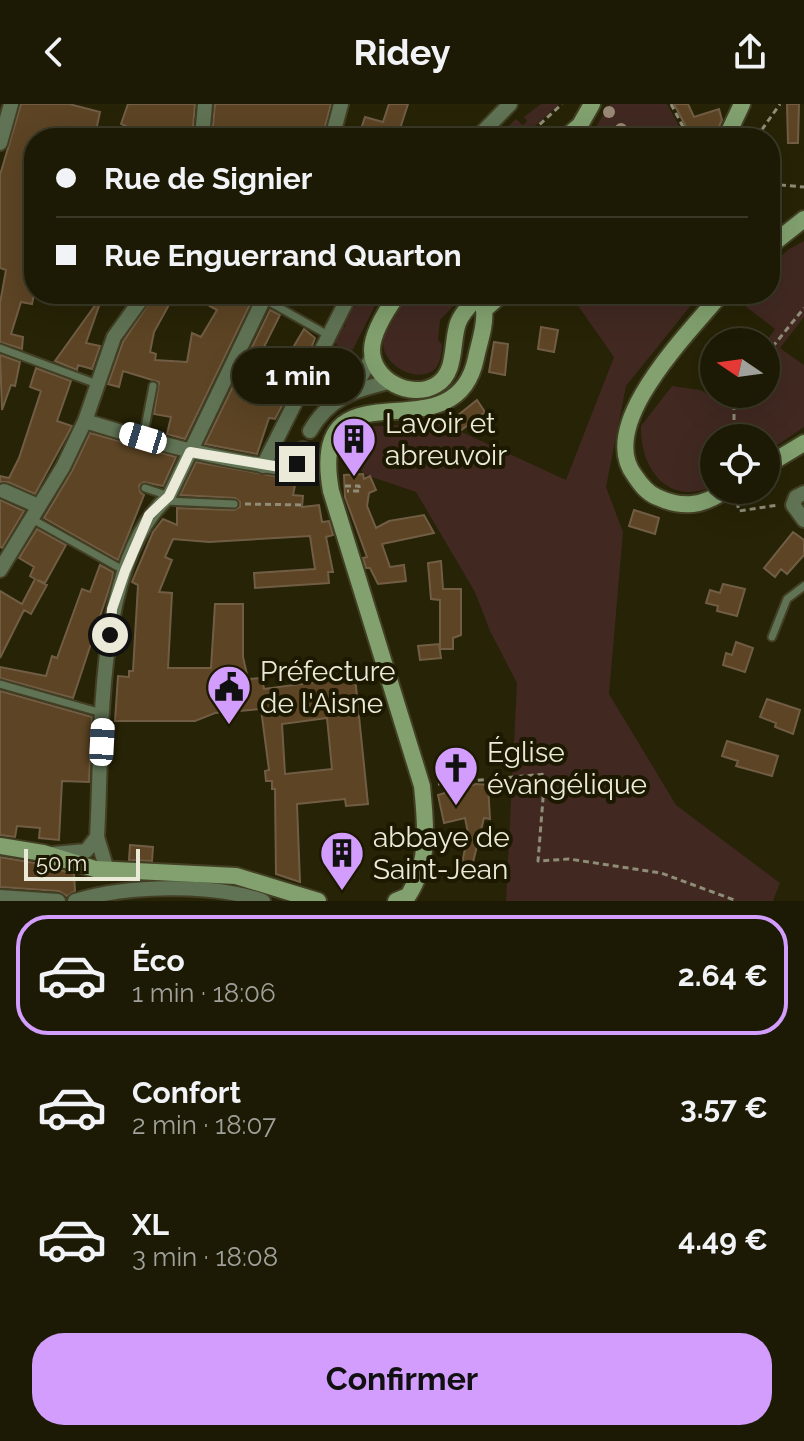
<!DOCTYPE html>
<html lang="fr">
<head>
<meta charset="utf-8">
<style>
	:root { --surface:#1c1a04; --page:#25230e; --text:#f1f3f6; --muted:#a0a19a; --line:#3a3826; --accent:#d29dfd }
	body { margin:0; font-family:Raleway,sans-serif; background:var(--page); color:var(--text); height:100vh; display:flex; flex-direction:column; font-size:30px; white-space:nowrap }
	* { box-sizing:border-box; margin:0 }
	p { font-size:26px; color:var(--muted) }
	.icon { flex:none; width:44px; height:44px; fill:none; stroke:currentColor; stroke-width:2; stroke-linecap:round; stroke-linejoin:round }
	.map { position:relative; height:797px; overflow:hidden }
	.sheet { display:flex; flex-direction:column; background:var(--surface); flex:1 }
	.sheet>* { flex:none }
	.top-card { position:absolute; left:24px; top:24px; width:756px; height:176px; border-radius:32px; box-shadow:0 8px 32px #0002,0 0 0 2px var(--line); display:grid; align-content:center; height:176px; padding:0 32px; background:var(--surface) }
	.needle { width:52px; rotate:283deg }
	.tools { position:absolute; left:700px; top:224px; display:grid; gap:16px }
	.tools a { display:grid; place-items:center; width:80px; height:80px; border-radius:50%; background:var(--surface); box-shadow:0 8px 32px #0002,0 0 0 2px var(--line); font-size:40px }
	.scale { position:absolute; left:24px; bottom:20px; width:116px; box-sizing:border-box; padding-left:8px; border:4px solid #ebead9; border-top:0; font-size:22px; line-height:28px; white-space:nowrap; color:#ebead9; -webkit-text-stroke:6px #1c1900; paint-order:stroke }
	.end { position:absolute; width:36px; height:36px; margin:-18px; border:10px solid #ebead9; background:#111; box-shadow:0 0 0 4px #111 }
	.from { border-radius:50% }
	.bubble { position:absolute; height:56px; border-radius:28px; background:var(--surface); box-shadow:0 8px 32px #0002,0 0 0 2px var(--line); font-size:26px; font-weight:700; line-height:56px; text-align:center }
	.car { position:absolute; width:24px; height:48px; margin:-24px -12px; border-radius:10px; box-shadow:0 0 6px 2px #0007; background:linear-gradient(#fff 24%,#345 0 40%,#fff 0 76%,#345 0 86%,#fff 0) }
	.top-card b { display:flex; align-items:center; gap:28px; height:76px; font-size:30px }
	.top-card b+b { border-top:2px solid var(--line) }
	.top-card i { width:20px; height:20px; background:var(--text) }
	ul { padding:14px 0 0; list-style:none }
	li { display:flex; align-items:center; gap:24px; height:120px; margin:0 16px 12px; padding:0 16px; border:4px solid transparent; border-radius:32px }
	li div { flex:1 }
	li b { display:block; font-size:30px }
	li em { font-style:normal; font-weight:700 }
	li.selected { border-color:var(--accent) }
	li>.icon { width:72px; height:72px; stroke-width:1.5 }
	.action { display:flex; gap:16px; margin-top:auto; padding:16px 32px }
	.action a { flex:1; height:92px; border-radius:32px; background:var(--accent); color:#111; font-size:32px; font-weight:700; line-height:92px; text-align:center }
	header { display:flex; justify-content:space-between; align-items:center; height:104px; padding:0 32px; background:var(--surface); font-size:36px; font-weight:700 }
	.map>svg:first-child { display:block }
	.green { fill:#412921 }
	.building { fill:#5c4424; stroke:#715d44; stroke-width:2; fill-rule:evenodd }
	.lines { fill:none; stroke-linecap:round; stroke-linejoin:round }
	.lane-casing { stroke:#423f24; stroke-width:11 }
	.street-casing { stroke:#423f24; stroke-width:18 }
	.secondary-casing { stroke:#423f24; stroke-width:20 }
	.path { stroke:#8f8d77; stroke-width:3; stroke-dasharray:6 4; stroke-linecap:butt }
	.lane { stroke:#607354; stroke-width:7 }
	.street { stroke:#607354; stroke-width:14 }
	.secondary { stroke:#82a16f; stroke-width:16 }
	.tree { fill:#9a8876 }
	.route { stroke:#ebead9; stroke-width:10 }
	.labels { text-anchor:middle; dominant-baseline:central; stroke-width:8; stroke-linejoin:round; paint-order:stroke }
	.poi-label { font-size:28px; fill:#ebead9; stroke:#1c1900; text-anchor:start }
</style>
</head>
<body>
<header><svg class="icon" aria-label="back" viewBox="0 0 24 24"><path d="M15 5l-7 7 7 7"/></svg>Ridey<svg class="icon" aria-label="share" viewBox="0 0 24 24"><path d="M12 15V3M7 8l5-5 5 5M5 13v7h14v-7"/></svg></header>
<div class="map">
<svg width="804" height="797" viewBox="0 0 804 797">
	<rect width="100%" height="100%" fill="#262306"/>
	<path class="green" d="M541 0H559L522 34H503L502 28 516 15 523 21 527 17 524 13Z
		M610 0H667L686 34H589Z
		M804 137V213L780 244 804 261V323L766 349V334H714V382C668 403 640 365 641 322L672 282 700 286 726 299 729 290H766V238L775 225 740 198 747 190H770V162L789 145Z
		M357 190H381L348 255 336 262 325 258 332 243 336 244 337 240 334 239 341 222 345 223 346 219 343 218 351 202 355 203 356 200 352 198Z
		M408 190H465L440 216 438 236 442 241C441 249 441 259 435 265 419 279 390 265 384 246 379 228 397 204 408 190Z
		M574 190H700L626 282 606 383 623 428 609 590 676 701 780 779 773 797H506L517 579 490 527 475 488 416 388 363 370 353 341 361 323 442 319 566 376 614 253 576 199Z"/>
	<path class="building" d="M21 0H69L100 8 96 27 89 34 46 30V34H34V190L32 200 21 198 11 230 23 233 22 245 0 238V199L6 166 0 164V71Z
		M128 0H195L192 34H139L141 31 125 25 126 22 121 20Z
		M215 0H331L322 34 212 32Z
		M389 0H408L397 34H358L365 13 383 18Z
		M674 0H688L694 13 719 5 722 16 714 34H692Z
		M787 0H799L798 39H788Z
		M155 190H175L154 228 150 248 156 250 155 256 187 258 192 229 201 233 217 206 188 190H234L242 195 245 190H255L185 335 167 330 171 313 154 310 159 278 123 267 119 283 108 280 123 238Z
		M96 200 99 202 86 239 100 242 92 265 78 261 77 266 55 257Z
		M270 206 280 211 264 243 288 252 304 225 315 234 308 252 275 315 269 314 257 350 205 340Z
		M541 223 558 226 554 248 538 245Z
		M494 238 508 240 505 271 489 268Z
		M0 251 20 258 15 282 11 281 2 306Z
		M326 259 336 262V268L320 298 310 292Z
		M36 264 71 277 57 317 72 322 35 390 8 378H0V372L9 374 19 354 41 287 30 283Z
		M477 296 485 308 460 327 452 316Z
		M90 329 176 353 163 382 144 378 139 381 140 388 144 391 118 456 44 414 72 367Z
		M196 358 296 376 293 391 303 392 302 403 319 401 322 418 329 417 333 431 326 433 333 468H328L329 479 255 484 254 469 315 465 310 432 209 438 173 435 165 453 172 456 159 488 172 489 168 564H211L215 500H243V553L248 575 262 574 264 585 355 573 368 700 346 702 345 695 297 700 300 778 276 770 275 685H272V677H266L265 667 269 666 261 605 215 609 195 617H115L118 572 129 573V567H133L138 481 132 478 153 428 163 415 177 421V404L234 406 240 403V398L235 394 180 391ZM327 614 332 665 285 670 282 620Z
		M363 370 364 375 370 372 376 386 369 389 367 402 376 424 389 417 424 411 434 429 382 440 390 463 404 461 406 477 378 480 370 464H366L363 454 367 453 345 393 344 371Z
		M0 396 24 407 2 444 0 443Z
		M634 406 659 414 655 430 629 422Z
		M37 425 66 441 45 479 37 476 47 481 31 510 24 506 0 554V487L22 500 35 475 30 472 34 463 19 454Z
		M793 428 804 436V451L787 470 781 465 775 473 764 464Z
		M441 457 443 485H461V531L453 534V545H440V496L431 495 428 459Z
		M100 461 113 468 112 476 73 594 0 574V563L46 572 52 552 57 554 82 485 90 488Z
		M723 480 745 485 737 512 717 507 718 502 706 499 710 486 720 489Z
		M736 538 753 544 745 568 723 561 726 549 732 551Z
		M439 540 441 554 420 556 418 542Z
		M0 587 92 613 89 678 62 677 59 736 39 734 40 724 17 722 15 733 0 731Z
		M767 595 800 606 793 630 775 623 776 619 760 613Z
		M727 637 778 652 772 672 736 662 738 657 722 652Z
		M476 680 488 681 490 715 484 714 472 762 462 760 468 729 465 714 444 719 438 691Z
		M130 741 153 743 152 757 129 756Z
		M0 753 40 760 74 770 75 787 67 792 59 787 0 783Z"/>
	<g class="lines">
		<g class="lane-casing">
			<path id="lane" d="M264 195 328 231
				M0 244 97 280
				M143 334 153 282
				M145 384 169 392
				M165 397 234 400
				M32 415 125 467
				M772 533 787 495 804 482
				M0 580 102 609"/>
		</g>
		<g class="street-casing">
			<path id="street" d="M202 34 205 0
				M332 34 341 0
				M477 34 510 0
				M0 39 11 0
				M353 286 373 252
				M85 317C153 338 221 357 292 365L303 345
				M310 327C329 294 354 286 389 278
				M263 362 350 190
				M4 387 38 402
				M804 389 796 393 793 401 804 416
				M0 466 63 363 85 317 114 233 145 190
				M53 750 86 747 97 733
				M107 766 97 733C103 636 93 460 169 392L266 190
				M0 793 58 797
				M75 797C127 781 212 779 263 797"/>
		</g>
		<g class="secondary-casing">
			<path id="secondary" d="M565 34 580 21 592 0
				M726 34 742 0
				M770 142 804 115
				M398 190C388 204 372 228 372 246 372 276 411 296 436 281 457 269 451 239 458 219 462 208 472 199 480 190
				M721 190C689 229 595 321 635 372 641 381 647 389 657 393 683 405 703 402 726 386
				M484 206 502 190
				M766 362 804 339
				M0 742 43 749 95 765 236 772 318 797
				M396 797 408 792C430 758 426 721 422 682L331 387C306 249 455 358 476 254 479 239 486 221 484 206"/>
		</g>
		<path class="path" d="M671 0 689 34
			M525 34 562 0
			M756 34 780 0
			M770 80 804 83
			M766 251 804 204
			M734 290V334
			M347 348 348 361
			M345 382H359L360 387H347
			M737 398 739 407 778 401
			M245 400 304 401
			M438 680 545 670 538 757 569 755 661 769 737 797"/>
		<use href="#lane" class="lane"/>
		<use href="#street" class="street"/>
		<use href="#secondary" class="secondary"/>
	</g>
	<g class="tree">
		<circle cx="609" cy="8" r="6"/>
		<circle cx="621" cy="25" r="6"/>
	</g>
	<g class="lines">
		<path class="route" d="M110 531 112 505 125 467 149 411 169 392 190 348 292 365 297 360"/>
	</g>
	<defs>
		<g id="building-pin" transform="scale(2.3)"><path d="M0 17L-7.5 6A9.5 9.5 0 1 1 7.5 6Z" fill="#d29dfd" stroke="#1c1900"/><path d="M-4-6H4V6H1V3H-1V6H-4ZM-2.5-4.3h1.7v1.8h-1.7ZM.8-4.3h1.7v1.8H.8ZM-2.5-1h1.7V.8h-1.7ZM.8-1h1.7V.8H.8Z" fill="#111"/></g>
		<g id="civic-pin" transform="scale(2.3)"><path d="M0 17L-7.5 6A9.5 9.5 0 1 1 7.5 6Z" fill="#d29dfd" stroke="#1c1900"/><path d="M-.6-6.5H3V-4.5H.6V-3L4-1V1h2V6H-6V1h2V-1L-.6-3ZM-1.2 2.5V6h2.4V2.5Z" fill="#111"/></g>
		<g id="church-pin" transform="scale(2.3)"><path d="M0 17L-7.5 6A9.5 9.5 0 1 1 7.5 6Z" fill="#d29dfd" stroke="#1c1900"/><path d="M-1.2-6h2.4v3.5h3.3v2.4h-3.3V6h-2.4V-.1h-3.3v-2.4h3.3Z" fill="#111"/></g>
	</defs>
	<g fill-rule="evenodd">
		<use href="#building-pin" x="354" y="335"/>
		<use href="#civic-pin" x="229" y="583"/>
		<use href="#church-pin" x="456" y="664"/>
		<use href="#building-pin" x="342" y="749"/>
	</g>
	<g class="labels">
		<g class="poi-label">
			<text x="385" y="319">Lavoir et<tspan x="385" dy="32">abreuvoir</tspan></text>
			<text x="260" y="567">Préfecture<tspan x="260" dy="32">de l'Aisne</tspan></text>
			<text x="487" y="648">Église<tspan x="487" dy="32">évangélique</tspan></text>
			<text x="373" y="733">abbaye de<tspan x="373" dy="32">Saint-Jean</tspan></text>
		</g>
	</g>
</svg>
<div class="tools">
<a><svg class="needle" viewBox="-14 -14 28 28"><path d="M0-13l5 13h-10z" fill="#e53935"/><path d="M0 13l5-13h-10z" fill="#a0a19a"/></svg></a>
<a><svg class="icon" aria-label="locate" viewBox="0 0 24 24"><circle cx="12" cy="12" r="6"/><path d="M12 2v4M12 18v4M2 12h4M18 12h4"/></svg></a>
</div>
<div class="scale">50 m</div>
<i class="end from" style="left:110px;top:531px"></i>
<i class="end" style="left:297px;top:360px"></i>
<div class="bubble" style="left:232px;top:244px;width:132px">1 min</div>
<i class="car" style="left:143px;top:334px;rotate:287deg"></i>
<i class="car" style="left:102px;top:638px;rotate:3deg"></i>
<div class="top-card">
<b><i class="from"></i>Rue de Signier</b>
<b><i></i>Rue Enguerrand Quarton</b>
</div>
</div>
<section class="sheet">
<ul>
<li class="selected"><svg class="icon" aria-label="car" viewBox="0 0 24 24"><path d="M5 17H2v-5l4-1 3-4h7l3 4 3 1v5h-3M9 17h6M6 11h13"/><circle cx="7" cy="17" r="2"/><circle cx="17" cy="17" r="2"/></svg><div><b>Éco</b><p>1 min · 18:06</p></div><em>2.64 €</em></li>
<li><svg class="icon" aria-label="car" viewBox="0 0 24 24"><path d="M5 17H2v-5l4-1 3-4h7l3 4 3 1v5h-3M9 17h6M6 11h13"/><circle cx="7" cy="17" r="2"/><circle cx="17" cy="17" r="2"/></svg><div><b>Confort</b><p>2 min · 18:07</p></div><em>3.57 €</em></li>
<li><svg class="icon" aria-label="car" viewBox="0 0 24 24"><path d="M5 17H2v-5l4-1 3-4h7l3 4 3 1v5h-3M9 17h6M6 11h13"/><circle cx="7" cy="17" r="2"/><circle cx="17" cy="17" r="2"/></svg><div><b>XL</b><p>3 min · 18:08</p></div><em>4.49 €</em></li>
</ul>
<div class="action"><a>Confirmer</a></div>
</section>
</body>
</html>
